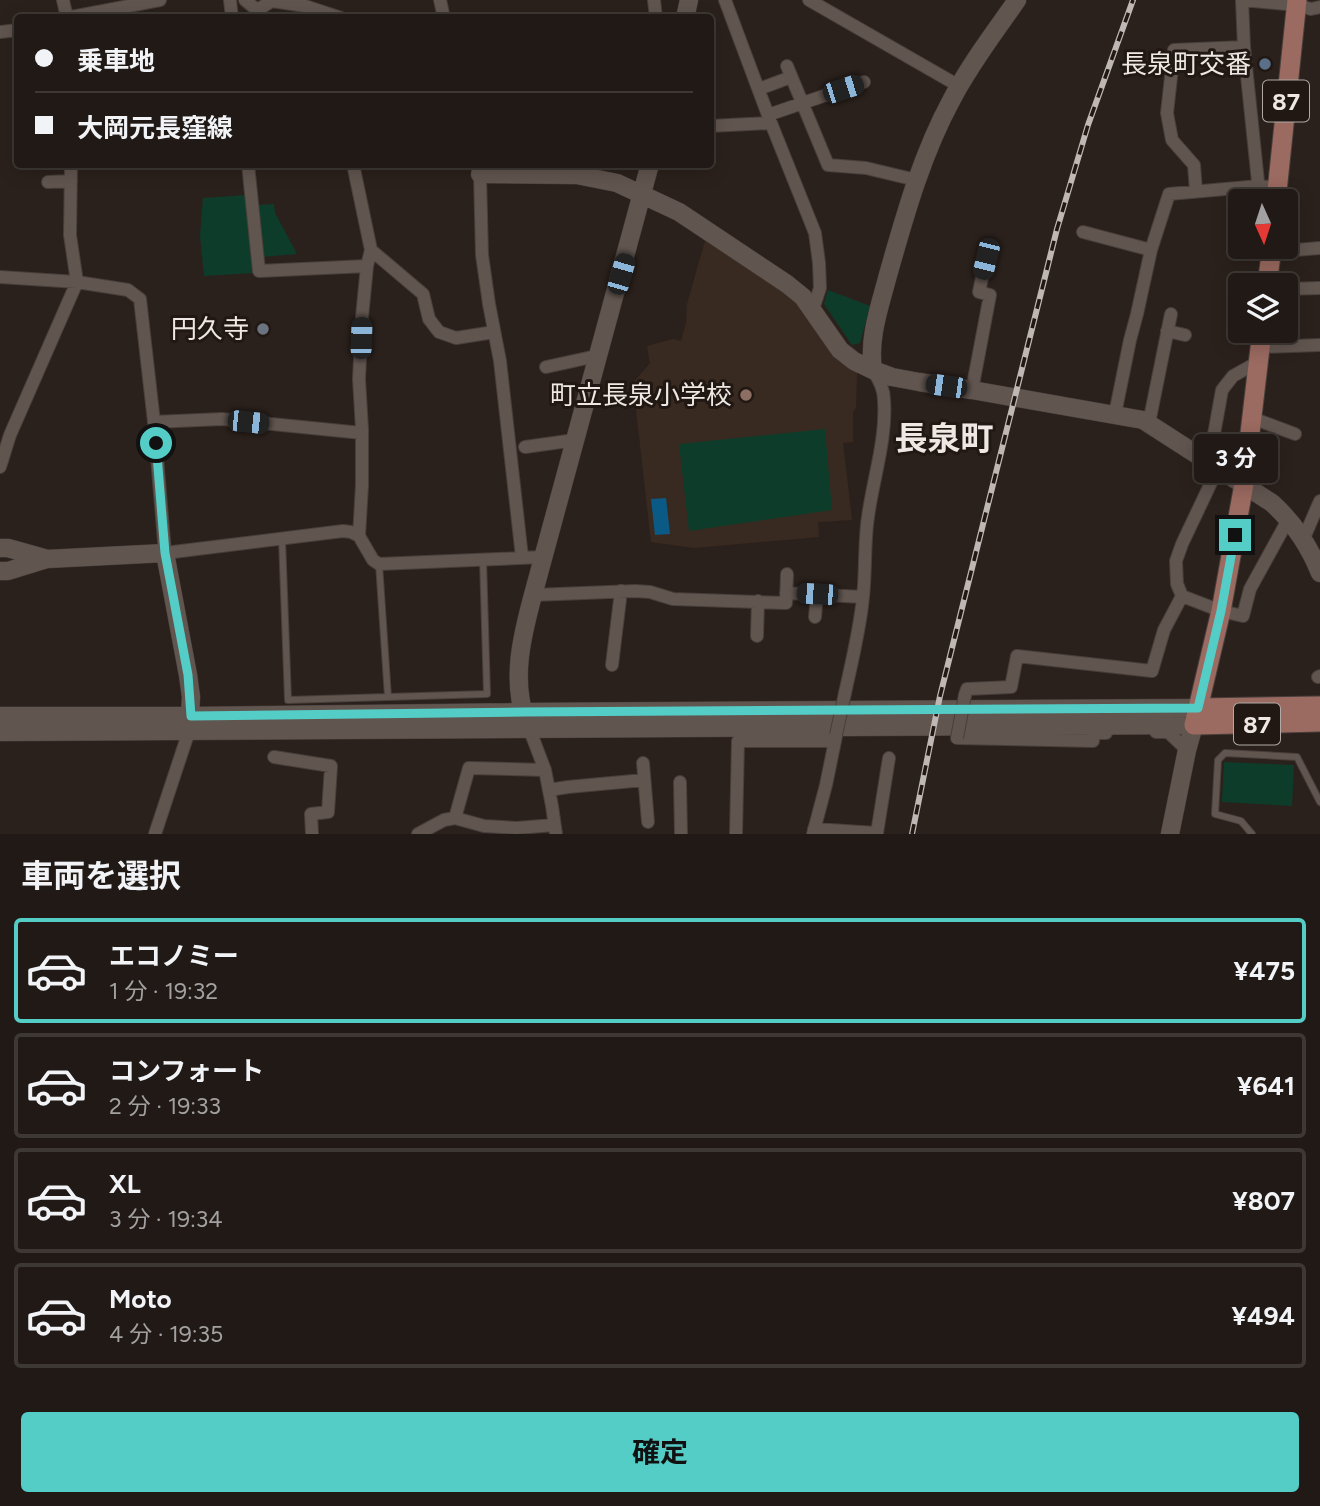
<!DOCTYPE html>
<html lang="ja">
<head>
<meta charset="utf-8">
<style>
	:root { --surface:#201915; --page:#2d2622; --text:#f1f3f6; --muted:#a2a0a0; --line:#3d3834; --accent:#54cdc7 }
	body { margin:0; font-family:Figtree,"Noto Sans JP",sans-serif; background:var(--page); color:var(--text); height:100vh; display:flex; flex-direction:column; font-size:26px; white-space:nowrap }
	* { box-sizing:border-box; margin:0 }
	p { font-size:23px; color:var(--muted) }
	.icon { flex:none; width:38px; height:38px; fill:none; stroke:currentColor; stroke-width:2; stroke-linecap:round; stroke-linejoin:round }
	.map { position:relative; height:834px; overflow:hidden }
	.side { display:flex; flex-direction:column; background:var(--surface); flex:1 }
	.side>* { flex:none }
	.hud { position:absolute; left:14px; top:14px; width:700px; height:154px; border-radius:7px; box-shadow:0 4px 18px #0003,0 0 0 2px var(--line); display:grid; align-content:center; height:154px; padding:0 21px; background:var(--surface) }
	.needle { width:46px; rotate:177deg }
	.buttons { position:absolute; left:1228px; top:189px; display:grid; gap:14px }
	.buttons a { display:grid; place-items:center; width:70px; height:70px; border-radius:7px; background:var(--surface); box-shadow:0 4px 18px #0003,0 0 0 2px var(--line); font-size:35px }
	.end { position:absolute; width:32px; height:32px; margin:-16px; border:9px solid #54cdc7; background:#111; box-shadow:0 0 0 4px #111 }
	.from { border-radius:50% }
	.bubble { position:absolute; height:49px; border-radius:7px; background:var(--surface); box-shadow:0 4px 18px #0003,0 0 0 2px var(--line); font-size:23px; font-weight:700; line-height:49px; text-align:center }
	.car { position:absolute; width:21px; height:42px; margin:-21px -10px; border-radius:9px; box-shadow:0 0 5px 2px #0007; background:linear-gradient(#222 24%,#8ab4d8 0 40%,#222 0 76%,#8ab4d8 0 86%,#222 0) }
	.hud b { display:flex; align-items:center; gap:24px; height:66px; font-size:26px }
	.hud b+b { border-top:2px solid var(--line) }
	.hud i { width:18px; height:18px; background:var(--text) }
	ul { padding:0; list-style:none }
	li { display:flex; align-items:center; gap:21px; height:105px; margin:0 14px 10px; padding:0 7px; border:4px solid var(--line); border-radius:7px }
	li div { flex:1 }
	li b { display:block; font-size:26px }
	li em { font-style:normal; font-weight:700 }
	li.current { border-color:var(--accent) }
	li>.icon { width:63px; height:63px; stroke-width:1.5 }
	h2 { padding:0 21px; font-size:32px; line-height:84px }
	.cta { display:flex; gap:14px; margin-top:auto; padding:14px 21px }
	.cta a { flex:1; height:80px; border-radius:7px; background:var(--accent); color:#111; font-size:28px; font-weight:700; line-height:80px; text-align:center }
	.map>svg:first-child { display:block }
	.built { fill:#392a21 }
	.green { fill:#0d3d2a }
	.water { fill:#0a5a85 }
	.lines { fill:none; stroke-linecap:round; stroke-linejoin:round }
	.lane-casing { stroke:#483f3b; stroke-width:8 }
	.street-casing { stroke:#483f3b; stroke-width:14 }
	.secondary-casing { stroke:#483f3b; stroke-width:19 }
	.primary-casing { stroke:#483f3b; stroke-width:21 }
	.lane { stroke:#61554f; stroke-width:6 }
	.street { stroke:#61554f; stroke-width:12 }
	.secondary { stroke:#61554f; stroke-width:18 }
	.primary { stroke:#9b6a60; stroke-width:19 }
	.rail-casing { stroke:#bfb7b3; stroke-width:6 }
	.rail { stroke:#211813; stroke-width:3.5; stroke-dasharray:10; stroke-linecap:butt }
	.street-bridge-casing { stroke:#483f3b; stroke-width:14; stroke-linecap:butt }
	.street-bridge { stroke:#61554f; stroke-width:12 }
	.route { stroke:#54cdc7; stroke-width:9 }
	.service-dot { fill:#5c6f8a; stroke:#211813; stroke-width:2.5 }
	.worship-dot { fill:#6b7280; stroke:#211813; stroke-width:2.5 }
	.education-dot { fill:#8d6e63; stroke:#211813; stroke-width:2.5 }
	.labels { text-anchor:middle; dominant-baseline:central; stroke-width:6; stroke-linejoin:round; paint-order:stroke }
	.shield { fill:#211813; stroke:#b0a9a5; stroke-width:2 }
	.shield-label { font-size:24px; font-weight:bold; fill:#eee7e3 }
	.poi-label { font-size:26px; fill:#eee7e3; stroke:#211813; text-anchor:end }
	.district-label { font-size:33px; font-weight:bold; fill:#eee7e3; stroke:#211813 }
</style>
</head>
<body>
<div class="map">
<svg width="1320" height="834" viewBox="0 0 1320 834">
	<rect width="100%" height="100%" fill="#2b211c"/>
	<path class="built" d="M705 241 793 297 838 360 857 372 856 407 853 412V442L843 443 852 520 818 522 819 537 694 548 651 542 633 383 650 363 647 346 673 339 681 341 686 323 687 304Z"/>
	<path class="green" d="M247 195 253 273 204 276 200 236 203 198Z
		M274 204 275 213 297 254 262 257 258 205Z
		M828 290 870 306 860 343 852 345 824 304Z
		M825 429 832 510 689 531 679 444Z
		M1224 762 1294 765 1292 806 1222 802Z"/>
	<path class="water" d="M666 498 670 534 655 535 651 499Z"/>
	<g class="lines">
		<g class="lane-casing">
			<path id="lane" d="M282 539 288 700 487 694 483 559
				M379 564 388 697
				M1252 834 1241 821 1215 814 1218 760 1225 753 1297 757 1320 802"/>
		</g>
		<g class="street-casing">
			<path id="street" d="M63 0 67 18
				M230 0 232 18
				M245 0 257 10 264 18
				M440 0 444 18
				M654 0 656 18
				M725 0 771 123 815 233 819 263 820 288 813 309
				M809 0 959 86
				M1242 0 1244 47 1260 201
				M1242 0 1296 5 1311 9 1320 7
				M257 10 272 1 305 6 341 18
				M66 18 160 0
				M0 32 18 30
				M787 66 828 165 866 168 916 180
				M759 89 791 77
				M768 115 864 82
				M710 126 771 123
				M248 164 259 271 367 266
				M477 164 480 174 482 255 489 304 500 361 522 557
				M48 182 71 181
				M1196 191 1194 165 1172 140 1167 113 1174 50 1244 47
				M1083 232 1151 250
				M371 250 423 294 429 319 439 332 456 338 494 332
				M1271 252 1320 248
				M0 277 77 282 128 290 140 299 154 422 165 553 343 531 351 532 359 536 362 485V429L359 379 362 317 367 266 371 250 353 164
				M1286 289 1320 288
				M1167 331 1185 335
				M1260 347 1320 345
				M546 367 592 357
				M972 390 990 295 979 292 986 259
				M1115 414 1130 340 1137 314 1151 250 1169 194 1259 186 1277 187
				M1252 418 1295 434
				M154 422 222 419 362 433
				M1149 423 1171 314
				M525 447 575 440
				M1209 462 1222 390 1233 376 1258 362
				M0 467 10 435 77 282 70 235 71 164
				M359 536 373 560 379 564 543 557
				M1303 540 1320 501
				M786 593 863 597
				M533 595 635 591 650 592 673 599 786 603 787 574
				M1182 596 1177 584 1176 561 1182 544 1218 468
				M815 617 817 594
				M757 636 758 601
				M612 665 621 591
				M1318 677 1320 676
				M845 693C852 661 860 629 863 597 866 571 864 543 868 517 873 479 887 438 884 400 884 388 878 379 873 370
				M965 695 967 689 1011 687 1017 656 1152 671 1164 630 1182 596 1221 611 1243 616 1250 589 1289 518
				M529 728 545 770 552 806 556 834
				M1156 732H1168L1187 750
				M957 738 1093 741V733H1106
				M274 757 331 766 328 812 311 814 312 834
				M643 763 648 822
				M680 782 681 834
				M549 790 568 787 644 780
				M455 818 484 826 517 828 554 825
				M814 829 877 833 889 758
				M155 834 189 731
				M418 834 444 820 455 818 469 768 545 770
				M736 834 738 741H834
				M813 834 826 785 836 736"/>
		</g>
		<g class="secondary-casing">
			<path id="secondary" d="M685 18 689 0
				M480 174 577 175 617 183 679 212 787 284 803 297 840 350 854 361 873 370 892 377 919 382 972 390 1143 420 1272 503C1294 523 1309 545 1320 573
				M873 370C868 338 880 306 888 275 905 215 922 154 952 99 970 64 995 32 1017 0
				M0 548H8L47 559
				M0 571H8L47 559 165 553 188 675 191 697 189 728
				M0 716H191L523 712 1198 708
				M526 721C511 679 522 636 533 595L650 164
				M0 732 1194 725 1187 750 1170 834"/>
		</g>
		<g class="primary-casing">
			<path id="primary" d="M1276 201 1297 0
				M1267 285 1272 247
				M1262 331 1244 484 1221 611 1194 725 1320 722
				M1198 708 1320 706"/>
		</g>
		<use href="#lane" class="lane"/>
		<use href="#street" class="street"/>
		<use href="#secondary" class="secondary"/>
		<use href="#primary" class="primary"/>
		<g class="rail-casing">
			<path id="rail" d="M912 834 940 696 1057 229 1088 125 1133 0"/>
		</g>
		<use href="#rail" class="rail"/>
		<g class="street-bridge-casing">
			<path id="street-bridge" d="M836 735 845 693
				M957 738 965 695"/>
		</g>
		<use href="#street-bridge" class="street-bridge"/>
	</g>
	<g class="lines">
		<path class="route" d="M156 443 165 553 188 675 191 716 523 712 1198 708 1221 611 1235 535"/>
	</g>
	<circle class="service-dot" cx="1265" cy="64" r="7"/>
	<circle class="worship-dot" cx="263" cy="329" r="7"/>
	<circle class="education-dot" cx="746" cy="395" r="7"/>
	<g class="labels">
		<g class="shield">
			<rect x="1263" y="80.5" width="46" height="41" rx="5"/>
			<rect x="1234" y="703.5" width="46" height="41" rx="5"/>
		</g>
		<g class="shield-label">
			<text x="1286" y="101">87</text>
			<text x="1257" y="724">87</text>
		</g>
		<g class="poi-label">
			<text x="1251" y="64">長泉町交番</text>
			<text x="249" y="329">円久寺</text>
			<text x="732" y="395">町立長泉小学校</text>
		</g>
		<g class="district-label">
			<text x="944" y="438">長泉町</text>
		</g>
	</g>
</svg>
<div class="buttons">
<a><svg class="needle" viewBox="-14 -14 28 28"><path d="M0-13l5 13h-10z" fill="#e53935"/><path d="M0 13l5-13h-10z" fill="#a2a0a0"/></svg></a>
<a><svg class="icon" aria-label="layers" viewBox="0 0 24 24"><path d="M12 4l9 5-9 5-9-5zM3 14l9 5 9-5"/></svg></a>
</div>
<i class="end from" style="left:156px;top:443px"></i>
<i class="end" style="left:1235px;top:535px"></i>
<div class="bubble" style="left:1194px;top:434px;width:84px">3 分</div>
<i class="car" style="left:843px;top:89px;rotate:72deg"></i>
<i class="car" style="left:986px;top:259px;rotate:194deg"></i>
<i class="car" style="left:621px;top:274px;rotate:16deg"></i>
<i class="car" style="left:361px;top:338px;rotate:2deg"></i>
<i class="car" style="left:946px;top:386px;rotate:278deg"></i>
<i class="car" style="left:248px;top:422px;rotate:96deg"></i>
<i class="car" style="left:817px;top:594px;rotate:273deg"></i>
<div class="hud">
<b><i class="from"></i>乗車地</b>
<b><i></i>大岡元長窪線</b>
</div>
</div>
<section class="side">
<h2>車両を選択</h2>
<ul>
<li class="current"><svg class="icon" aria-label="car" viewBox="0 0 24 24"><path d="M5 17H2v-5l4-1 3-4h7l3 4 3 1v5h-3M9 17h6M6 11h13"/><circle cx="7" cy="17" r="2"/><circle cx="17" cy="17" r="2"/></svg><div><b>エコノミー</b><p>1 分 · 19:32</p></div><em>¥475</em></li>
<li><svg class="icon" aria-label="car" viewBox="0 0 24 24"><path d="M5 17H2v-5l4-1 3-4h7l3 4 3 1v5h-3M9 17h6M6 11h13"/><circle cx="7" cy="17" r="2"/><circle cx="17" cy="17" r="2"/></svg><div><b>コンフォート</b><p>2 分 · 19:33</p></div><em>¥641</em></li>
<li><svg class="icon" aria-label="car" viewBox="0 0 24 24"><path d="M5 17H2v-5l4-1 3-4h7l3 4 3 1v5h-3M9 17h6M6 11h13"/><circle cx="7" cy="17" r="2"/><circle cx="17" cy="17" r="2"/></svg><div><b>XL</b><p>3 分 · 19:34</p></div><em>¥807</em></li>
<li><svg class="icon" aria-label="car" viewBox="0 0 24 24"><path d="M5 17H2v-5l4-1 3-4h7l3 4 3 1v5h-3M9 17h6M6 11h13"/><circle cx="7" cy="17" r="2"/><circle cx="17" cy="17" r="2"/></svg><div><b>Moto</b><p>4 分 · 19:35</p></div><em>¥494</em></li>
</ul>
<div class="cta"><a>確定</a></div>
</section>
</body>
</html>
